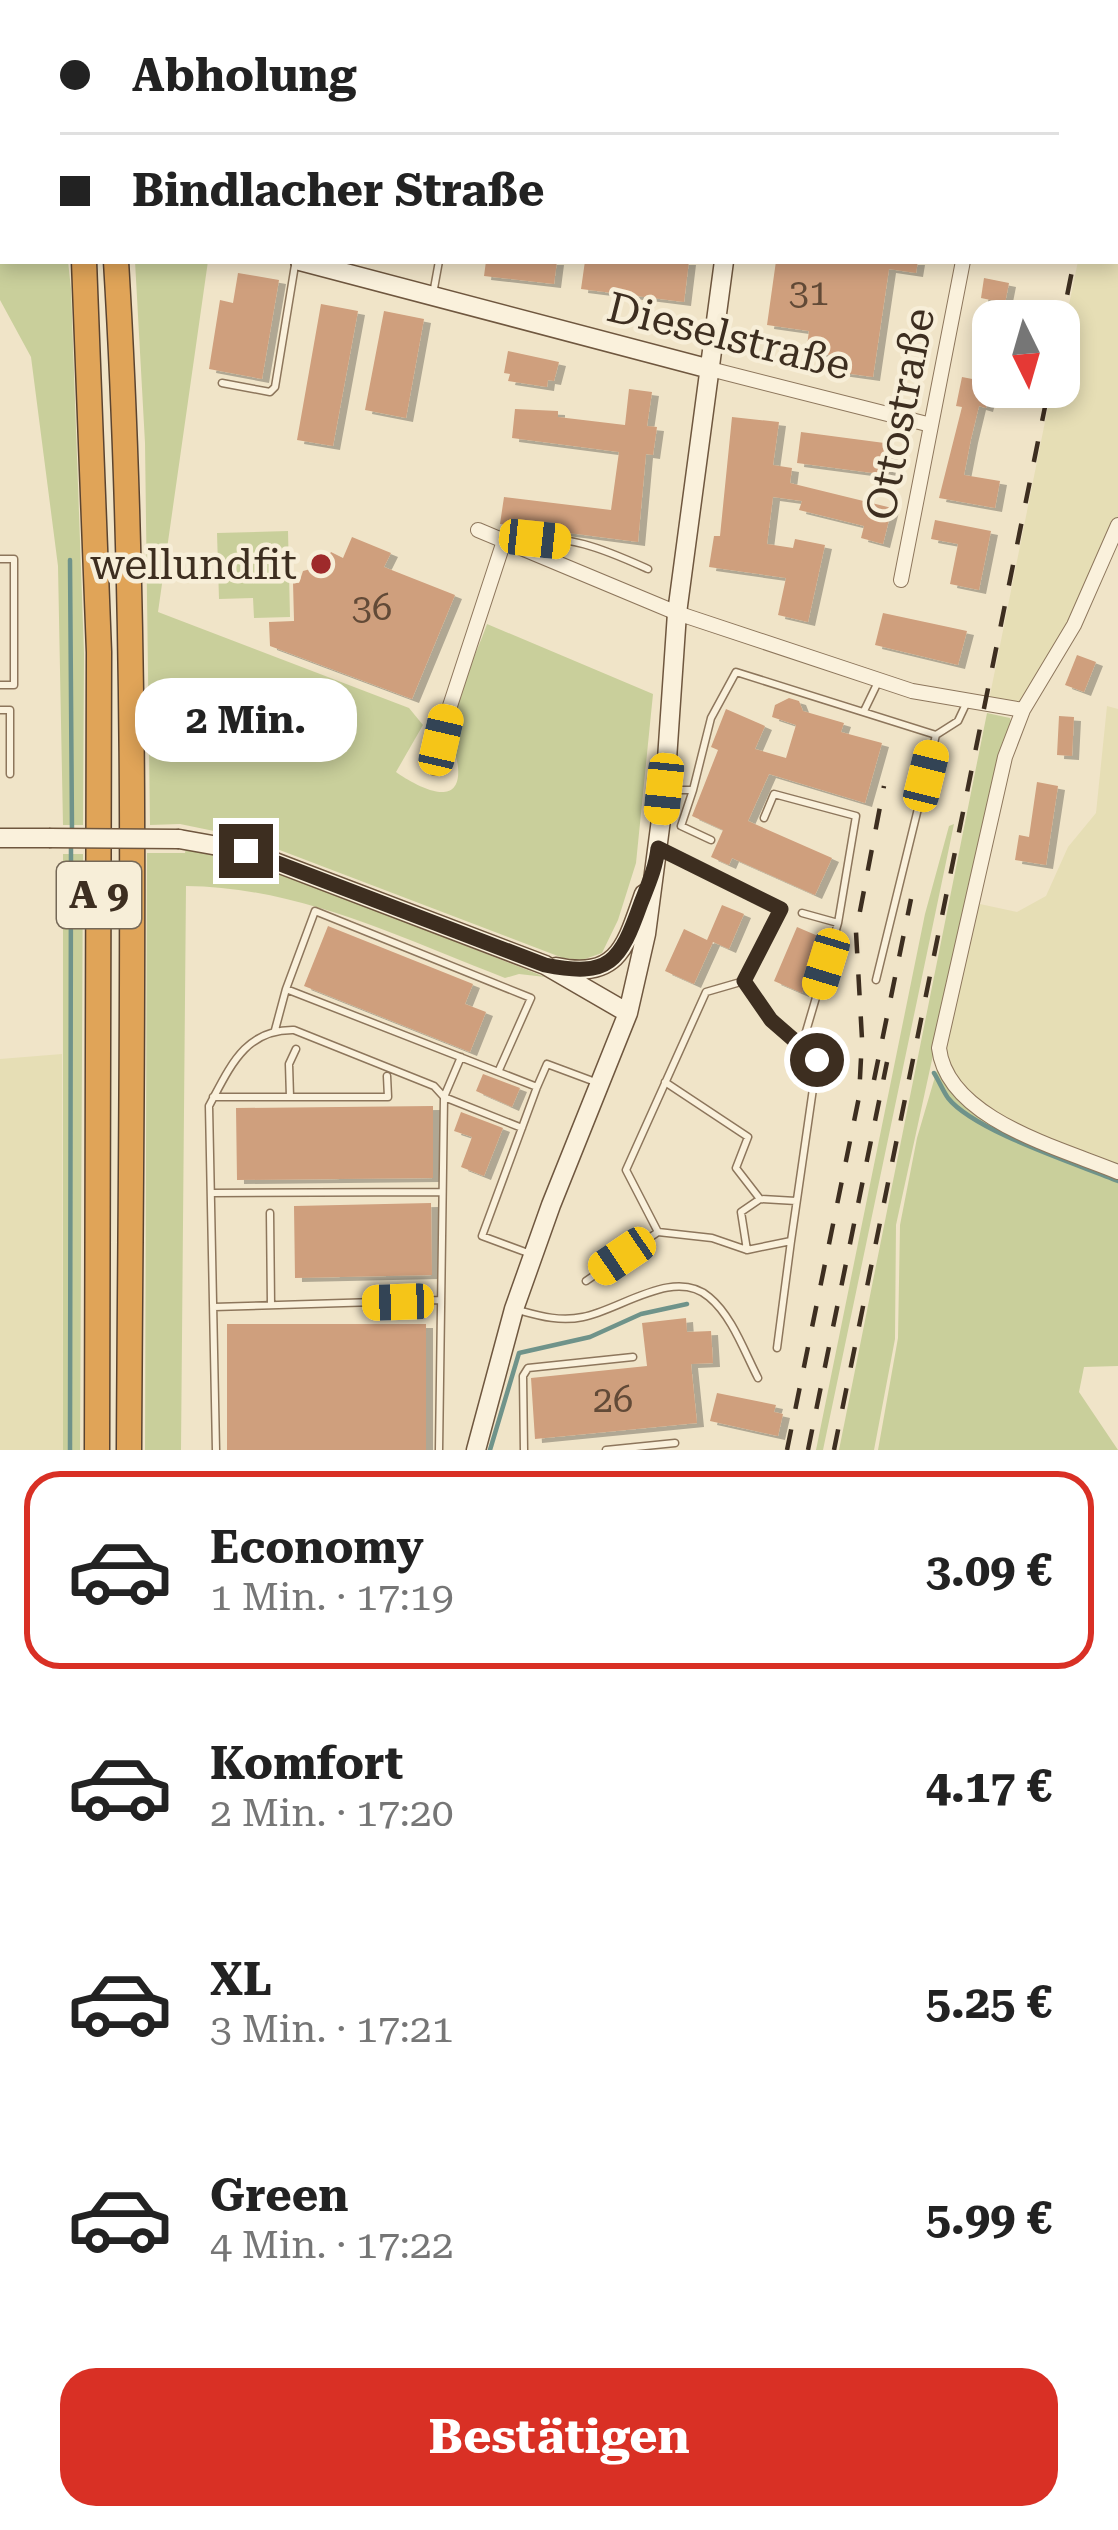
<!DOCTYPE html>
<html lang="de">
<head>
<meta charset="utf-8">
<style>
	:root { --surface:#fff; --page:#f2f2f2; --text:#222; --muted:#767676; --line:#e0e0e0; --accent:#d93025 }
	body { margin:0; font-family:"Roboto Serif",serif; background:var(--page); color:var(--text); height:100vh; display:flex; flex-direction:column; font-size:45px; white-space:nowrap }
	* { box-sizing:border-box; margin:0 }
	p { font-size:39px; color:var(--muted) }
	.icon { flex:none; width:66px; height:66px; fill:none; stroke:currentColor; stroke-width:2; stroke-linecap:round; stroke-linejoin:round }
	.map { position:relative; height:1450px; overflow:hidden }
	.drawer { display:flex; flex-direction:column; background:var(--surface); flex:1 }
	.drawer>* { flex:none }
	.guide { position:absolute; left:0px; top:0px; width:1119px; height:264px; box-shadow:0 6px 18px #0003; display:grid; align-content:center; height:264px; padding:0 60px; background:var(--surface) }
	.needle { width:78px; rotate:175deg }
	.tools { position:absolute; left:972px; top:300px; display:grid; gap:24px }
	.tools a { display:grid; place-items:center; width:108px; height:108px; border-radius:24px; background:var(--surface); box-shadow:0 6px 18px #0003; font-size:60px }
	.end { position:absolute; width:54px; height:54px; margin:-27px; border:15px solid #3d2e20; background:#fff; box-shadow:0 0 0 6px #fff }
	.from { border-radius:50% }
	.bubble { position:absolute; height:84px; border-radius:36px; background:var(--surface); box-shadow:0 6px 18px #0003; font-size:39px; font-weight:700; line-height:84px; text-align:center }
	.car { position:absolute; width:36px; height:72px; margin:-36px -18px; border-radius:15px; box-shadow:0 0 9px 3px #0007; background:linear-gradient(#f5c518 24%,#345 0 40%,#f5c518 0 76%,#345 0 86%,#f5c518 0) }
	.guide b { display:flex; align-items:center; gap:42px; height:114px; font-size:45px }
	.guide b+b { border-top:3px solid var(--line) }
	.guide i { width:30px; height:30px; background:var(--text) }
	ul { padding:21px 0 0; list-style:none }
	li { display:flex; align-items:center; gap:36px; height:198px; margin:0 24px 18px; padding:0 36px; border:6px solid transparent; border-radius:36px }
	li div { flex:1 }
	li b { display:block; font-size:45px }
	li em { font-style:normal; font-weight:700 }
	li.active { border-color:var(--accent) }
	li>.icon { width:108px; height:108px; stroke-width:1.5 }
	.cta { display:flex; gap:24px; margin-top:auto; padding:24px 60px }
	.cta a { flex:1; height:138px; border-radius:36px; background:var(--accent); color:#fff; font-size:48px; font-weight:700; line-height:138px; text-align:center }
	.map>svg:first-child { display:block }
	.farmland { fill:#e6deb5 }
	.green { fill:#c9cf9b }
	.lines { fill:none; stroke-linecap:round; stroke-linejoin:round }
	.stream { stroke:#6f938a; stroke-width:4.5 }
	.building { fill:#cf9f7d; filter:url(#shadow) }
	.lane-casing { stroke:#8d765c; stroke-width:9 }
	.street-casing { stroke:#8d765c; stroke-width:16 }
	.secondary-casing { stroke:#6f573f; stroke-width:21 }
	.highway-casing { stroke:#5b4430; stroke-width:27 }
	.lane { stroke:#faf1dc; stroke-width:6 }
	.street { stroke:#faf1dc; stroke-width:14 }
	.secondary { stroke:#faf1dc; stroke-width:18 }
	.highway { stroke:#e0a458; stroke-width:24 }
	.rail { stroke:#3d2e20; stroke-width:4.5; stroke-dasharray:21 21; stroke-linecap:butt }
	.secondary-bridge-casing { stroke:#6f573f; stroke-width:21; stroke-linecap:butt }
	.secondary-bridge { stroke:#faf1dc; stroke-width:18 }
	.route { stroke:#3d2e20; stroke-width:15 }
	.poi-dot { fill:#9e2a2b; stroke:#f7eed8; stroke-width:4.5 }
	.labels { text-anchor:middle; dominant-baseline:central; stroke-width:9; stroke-linejoin:round; paint-order:stroke }
	.number-label { font-size:36px; fill:#624a37 }
	.shield { fill:#f7eed8; stroke:#756857; stroke-width:3 }
	.shield-label { font-size:39px; font-weight:bold; fill:#3d2e20 }
	.street-label { font-size:42px; fill:#3d2e20; stroke:#f7eed8 }
	.poi-label { font-size:42px; fill:#3d2e20; stroke:#f7eed8; text-anchor:end }
</style>
</head>
<body>
<div class="map">
<svg width="1118" height="1450" viewBox="0 0 1118 1450">
	<defs>
		<filter id="shadow"><feDropShadow dx="7" dy="4" stdDeviation="0" flood-color="#0004"/></filter>
	</defs>
	<rect width="100%" height="100%" fill="#f0e4c8"/>
	<path class="farmland" d="M1118 61V525L1074 625 1023 710 988 705 1052 387H1059V353L1078 261H1116Z
		M1107 706 1118 709V1167L996 1115 951 1076 944 1046 975 903 1017 912 1046 896 1068 847 1096 813Z
		M62 1054 63 1450H0V1059Z"/>
	<path class="green" d="M0 51 3 261H68L71 289 84 653 83 825H63L58 566 31 357 0 300Z
		M135 261H208L158 612 409 708 423 725 396 772C413 784 462 813 458 767 457 754 449 744 450 731 455 695 475 658 487 624L653 694 636 863 618 920 602 953 582 960 563 958 248 838 180 824 150 825 145 443Z
		M288 531 290 617 254 618 253 598 219 599 217 533Z
		M987 713 1010 718 1012 724 991 789 896 1225 895 1339 874 1450H839Z
		M954 824 823 1450H816L925 914 949 826Z
		M186 848 244 858 545 977 519 974 505 978C401 938 299 887 186 886L181 1450H145L147 853H185Z
		M63 854H83L80 1450H63Z
		M937 1070 954 1096 967 1108 1118 1177V1366L1084 1367 1079 1392 1118 1450H878L898 1338 900 1225 917 1138Z"/>
	<g class="lines">
		<path class="stream" d="M70 560 72 831
			M934 1073C939 1081 943 1091 948 1098 974 1131 1077 1164 1118 1181
			M70 1450 71 842
			M490 1450 519 1353 590 1337 641 1314 687 1304"/>
	</g>
	<path class="building" d="M486 261H557L554 284 484 276Z
		M585 261H689L684 302 581 289Z
		M776 261H918L916 273 889 269 873 377 837 372 839 356 806 352 809 331 767 325Z
		M238 273 279 280 262 379 209 369 220 300 233 303Z
		M984 278 1009 283 1005 303 981 298Z
		M321 304 358 311 333 446 297 440Z
		M384 311 424 319 406 418 365 410Z
		M508 351 559 362 554 381 548 380 547 387 508 381 510 374 504 373Z
		M962 377 993 383V387H1021L1018 402 989 396 986 408 979 406 971 439 964 475 1000 481 995 508 939 498 962 407 956 406Z
		M629 389 652 392 647 426 657 427 653 455 646 454 638 542 500 524 504 497 611 510 619 452 512 438 515 409 558 411V417L625 425Z
		M732 417 779 422 773 465 792 468 790 483 892 508 883 544 861 538 864 526 799 510 802 501 773 497 767 544 793 548 795 539 825 545 808 622 778 615 786 578 709 567 714 536H720Z
		M801 432 892 444 888 475 797 463Z
		M935 520 991 531 979 590 950 584 958 544 931 539Z
		M352 537 391 553 384 567 455 595 412 699 270 646 269 622 294 621 293 582 299 583 303 571 322 566 331 552 343 558Z
		M883 613 967 631 958 665 875 645Z
		M1077 655 1096 662 1084 692 1065 685Z
		M789 698 799 701 803 711 844 723 841 732 882 743 865 803 769 774 748 821 832 858 815 895 732 858 729 865 711 857 723 830 692 816 718 750 711 747 726 709 765 726 755 749 786 758 796 725 772 717 775 705Z
		M1059 716 1074 717 1072 756 1057 755Z
		M1037 782 1058 786 1046 865 1015 860 1019 835 1029 837Z
		M722 905 744 914 729 949 713 942 694 984 665 971 684 929 707 940Z
		M328 926 473 984 465 1004 486 1012 470 1052 304 986Z
		M797 927 825 939 802 993 774 981Z
		M483 1074 520 1088 512 1107 476 1091Z
		M433 1106V1178L237 1180 236 1108Z
		M461 1112 503 1128 484 1176 461 1167 472 1137 454 1131Z
		M431 1203 432 1275 295 1278 294 1206Z
		M686 1318 687 1332 711 1331 713 1363 691 1364 697 1423 535 1439 531 1378 647 1366 642 1323Z
		M227 1324H426V1450H227Z
		M717 1393 776 1405 774 1412 783 1414 778 1436 710 1421Z"/>
	<g class="lines">
		<g class="lane-casing">
			<path id="lane" d="M669 1V0
				M407 3V0
				M630 3 631 0
				M433 294 439 261
				M222 383 270 392 275 387 295 265
				M524 546C555 526 617 555 648 569
				M0 559H14V685H0
				M0 710H10V774
				M864 711 878 682
				M936 735 958 721 966 704
				M668 790H693L711 718 736 672 936 735 876 980
				M693 790 681 826 711 840
				M764 818 774 794 856 816 838 923 802 1045
				M802 913 838 923
				M745 981 771 1020 817 1061 791 1241
				M275 1030 286 989
				M499 1070 531 998 315 911 286 989 537 1087
				M665 1082 748 1137 736 1168 760 1199 741 1212 747 1250
				M213 1097H388L387 1076
				M290 1097 289 1064 296 1049
				M211 1193 440 1192
				M760 1199 796 1201
				M270 1213 271 1305
				M658 1232 712 1238 747 1250 791 1241 777 1348
				M528 1253 482 1236 537 1087 547 1064 598 1083
				M586 1281 658 1232 626 1170 706 992 744 981 781 909 662 849
				M214 1307 441 1300
				M518 1310C540 1316 560 1322 583 1317 620 1310 674 1267 709 1297 732 1316 744 1351 758 1378
				M216 1450 209 1106C230 1067 245 1029 294 1030L434 1086 444 1097 522 1128
				M439 1450 444 1097 461 1057
				M524 1450 523 1376 528 1368 633 1357
				M606 1450 675 1443"/>
		</g>
		<g class="street-casing">
			<path id="street" d="M1014 3 1015 0
				M710 369 931 425
				M1118 525 1074 625 1023 710 1005 757 939 1048C947 1119 1060 1148 1118 1172
				M478 530 677 613 912 691 1023 710
				M901 580 963 261
				M435 768 448 712 504 541"/>
		</g>
		<g class="secondary-casing">
			<path id="secondary" d="M185 0 186 3
				M759 3V0
				M300 261 710 369
				M0 838H49
				M179 839 246 851 545 965 628 1013
				M556 967C619 980 626 945 644 894
				M476 1450 514 1309 551 1205 628 1013 646 934 665 789 677 613 724 261"/>
		</g>
		<g class="highway-casing">
			<path id="highway" d="M65 0V3
				M96 0V3
				M84 261 99 652 97 1450
				M116 261C140 657 131 1054 129 1450"/>
		</g>
		<use href="#lane" class="lane"/>
		<use href="#street" class="street"/>
		<use href="#secondary" class="secondary"/>
		<use href="#highway" class="highway"/>
		<path class="rail" d="M1116 53 1118 43
			M1059 336 1074 261
			M874 1080 911 899
			M787 1450 859 1097 862 1039 856 932 884 786
			M808 1450 887 1062
			M834 1450 1049 387"/>
		<g class="secondary-bridge-casing">
			<path id="secondary-bridge" d="M49 838 179 839"/>
		</g>
		<use href="#secondary-bridge" class="secondary-bridge"/>
	</g>
	<g class="lines">
		<path class="route" d="M246 851 545 965C610 978 620 962 641 903 648 885 656 867 658 848L781 909 744 981 771 1020 817 1060"/>
	</g>
	<circle class="poi-dot" cx="321" cy="564" r="12"/>
	<g class="labels">
		<g class="number-label">
			<text x="809" y="293">31</text>
			<text x="372" y="608">36</text>
			<text x="613" y="1400">26</text>
		</g>
		<rect class="shield" x="57" y="862" width="84" height="66" rx="9"/>
		<g class="shield-label">
			<text x="99" y="895">A 9</text>
		</g>
		<g class="street-label">
			<text transform="translate(729 336) rotate(14)">Dieselstraße</text>
			<text transform="translate(900 414) rotate(-79)">Ottostraße</text>
		</g>
		<g class="poi-label">
			<text x="297" y="564">wellundfit</text>
		</g>
	</g>
</svg>
<div class="tools">
<a><svg class="needle" viewBox="-14 -14 28 28"><path d="M0-13l5 13h-10z" fill="#e53935"/><path d="M0 13l5-13h-10z" fill="#767676"/></svg></a>
</div>
<i class="end from" style="left:817px;top:1060px"></i>
<i class="end" style="left:246px;top:851px"></i>
<div class="bubble" style="left:135px;top:678px;width:222px">2 Min.</div>
<i class="car" style="left:535px;top:539px;rotate:96deg"></i>
<i class="car" style="left:441px;top:740px;rotate:13deg"></i>
<i class="car" style="left:926px;top:776px;rotate:14deg"></i>
<i class="car" style="left:664px;top:789px;rotate:186deg"></i>
<i class="car" style="left:826px;top:964px;rotate:197deg"></i>
<i class="car" style="left:622px;top:1256px;rotate:236deg"></i>
<i class="car" style="left:398px;top:1302px;rotate:268deg"></i>
<div class="guide">
<b><i class="from"></i>Abholung</b>
<b><i></i>Bindlacher Straße</b>
</div>
</div>
<section class="drawer">
<ul>
<li class="active"><svg class="icon" aria-label="car" viewBox="0 0 24 24"><path d="M5 17H2v-5l4-1 3-4h7l3 4 3 1v5h-3M9 17h6M6 11h13"/><circle cx="7" cy="17" r="2"/><circle cx="17" cy="17" r="2"/></svg><div><b>Economy</b><p>1 Min. · 17:19</p></div><em>3.09 €</em></li>
<li><svg class="icon" aria-label="car" viewBox="0 0 24 24"><path d="M5 17H2v-5l4-1 3-4h7l3 4 3 1v5h-3M9 17h6M6 11h13"/><circle cx="7" cy="17" r="2"/><circle cx="17" cy="17" r="2"/></svg><div><b>Komfort</b><p>2 Min. · 17:20</p></div><em>4.17 €</em></li>
<li><svg class="icon" aria-label="car" viewBox="0 0 24 24"><path d="M5 17H2v-5l4-1 3-4h7l3 4 3 1v5h-3M9 17h6M6 11h13"/><circle cx="7" cy="17" r="2"/><circle cx="17" cy="17" r="2"/></svg><div><b>XL</b><p>3 Min. · 17:21</p></div><em>5.25 €</em></li>
<li><svg class="icon" aria-label="car" viewBox="0 0 24 24"><path d="M5 17H2v-5l4-1 3-4h7l3 4 3 1v5h-3M9 17h6M6 11h13"/><circle cx="7" cy="17" r="2"/><circle cx="17" cy="17" r="2"/></svg><div><b>Green</b><p>4 Min. · 17:22</p></div><em>5.99 €</em></li>
</ul>
<div class="cta"><a>Bestätigen</a></div>
</section>
</body>
</html>
